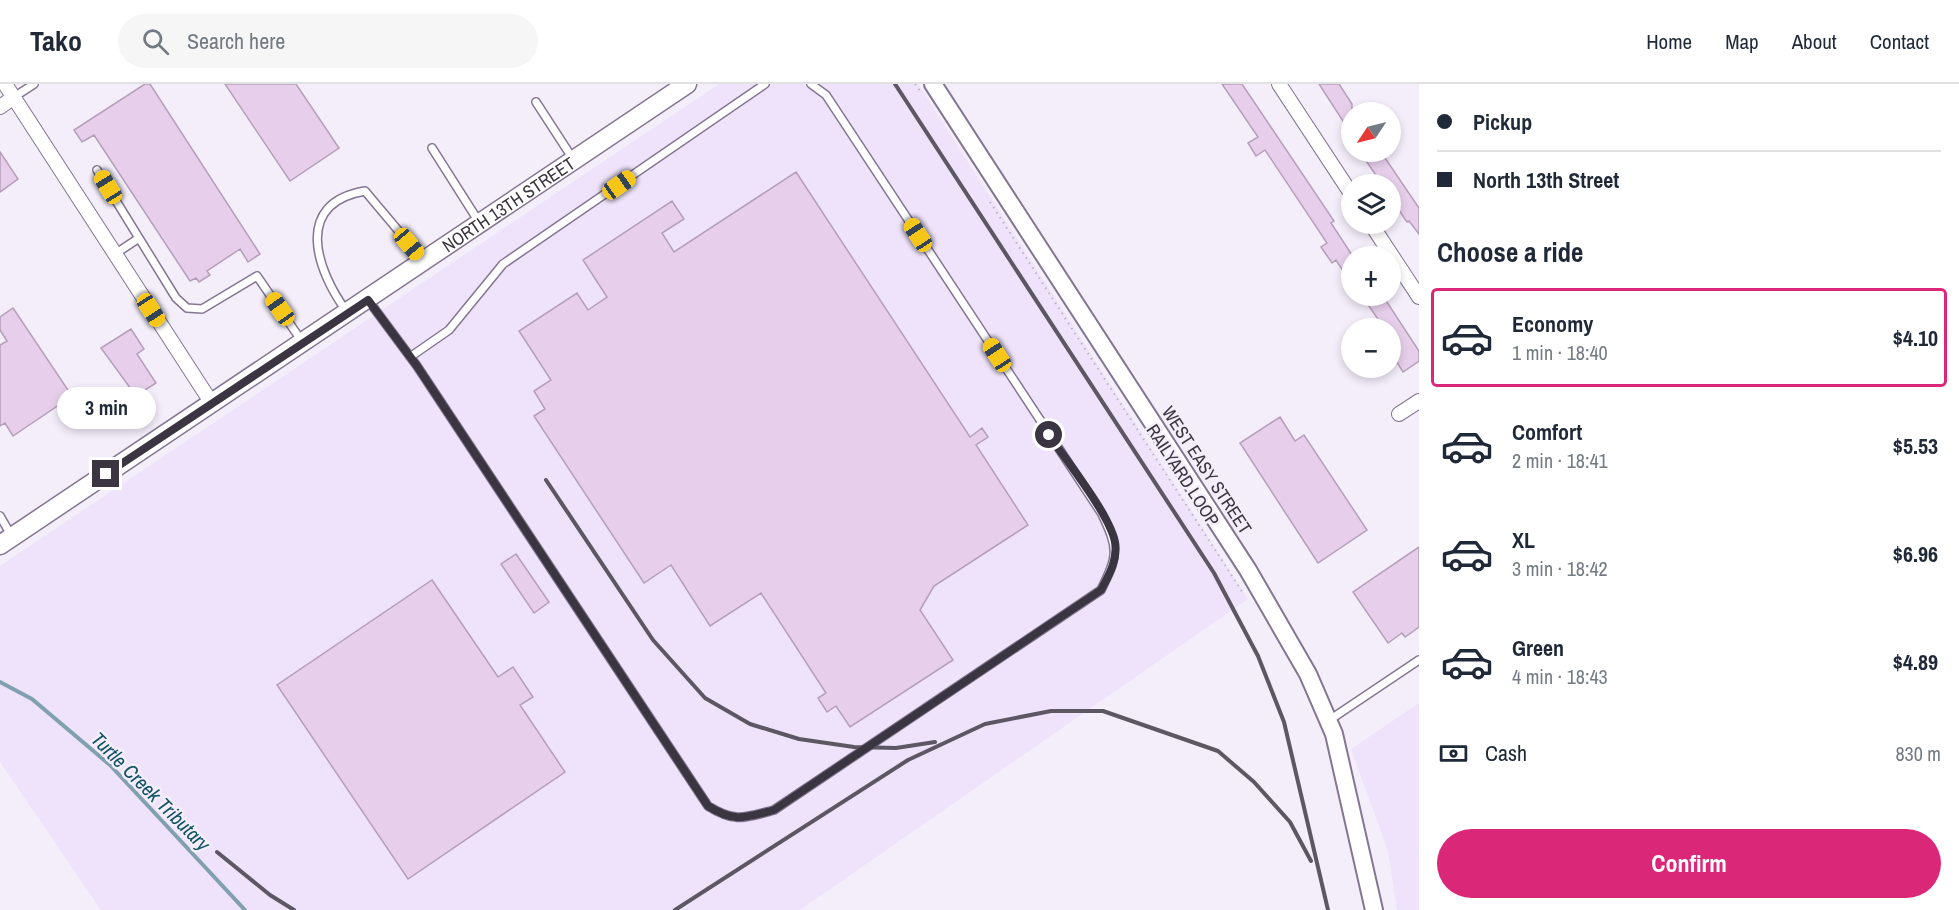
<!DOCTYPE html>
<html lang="en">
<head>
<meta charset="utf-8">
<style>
	:root { --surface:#fff; --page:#f6f6f7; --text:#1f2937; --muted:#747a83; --line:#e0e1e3; --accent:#db2777 }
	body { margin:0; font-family:"Archivo Narrow",sans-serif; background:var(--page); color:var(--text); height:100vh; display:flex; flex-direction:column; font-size:22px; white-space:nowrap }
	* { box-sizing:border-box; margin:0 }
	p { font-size:20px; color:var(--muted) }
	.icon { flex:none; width:33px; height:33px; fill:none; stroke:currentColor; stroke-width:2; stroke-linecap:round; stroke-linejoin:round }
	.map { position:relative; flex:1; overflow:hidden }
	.drawer { display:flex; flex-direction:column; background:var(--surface); width:540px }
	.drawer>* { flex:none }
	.banner { display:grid; align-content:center; height:132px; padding:0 18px; background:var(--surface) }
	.needle { width:39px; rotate:235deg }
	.fabs { position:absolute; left:1341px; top:18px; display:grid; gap:12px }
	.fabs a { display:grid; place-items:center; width:60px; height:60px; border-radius:50%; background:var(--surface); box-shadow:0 3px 9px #0003; font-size:30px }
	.end { position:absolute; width:27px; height:27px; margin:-14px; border:8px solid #3b3541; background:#fff; box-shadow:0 0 0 3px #fff }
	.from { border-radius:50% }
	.bubble { position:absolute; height:42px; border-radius:21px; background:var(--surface); box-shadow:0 3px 9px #0003; font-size:20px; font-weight:700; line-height:42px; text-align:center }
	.car { position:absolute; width:18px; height:36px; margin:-18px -9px; border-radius:8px; box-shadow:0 0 4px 2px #0007; background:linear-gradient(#f5c518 24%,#345 0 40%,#f5c518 0 76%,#345 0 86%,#f5c518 0) }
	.banner b { display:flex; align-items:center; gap:21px; height:57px; font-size:22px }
	.banner b+b { border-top:2px solid var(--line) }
	.banner i { width:15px; height:15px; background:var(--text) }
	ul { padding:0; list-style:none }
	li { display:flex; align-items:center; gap:18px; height:99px; margin:0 12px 9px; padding:0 6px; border:3px solid transparent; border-radius:6px }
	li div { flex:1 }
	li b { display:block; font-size:22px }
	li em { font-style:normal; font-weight:700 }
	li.current { border-color:var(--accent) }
	li>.icon { width:54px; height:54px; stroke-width:1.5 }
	h2 { padding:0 18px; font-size:27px; line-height:72px }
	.pay { display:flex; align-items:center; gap:15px; height:66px; padding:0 18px; font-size:22px }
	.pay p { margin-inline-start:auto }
	.action { display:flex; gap:12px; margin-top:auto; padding:12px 18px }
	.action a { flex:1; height:69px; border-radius:36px; background:var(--accent); color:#fff; font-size:24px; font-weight:700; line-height:69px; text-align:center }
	header { display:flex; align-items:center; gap:36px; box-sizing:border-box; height:84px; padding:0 30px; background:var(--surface); border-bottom:2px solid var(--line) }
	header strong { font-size:28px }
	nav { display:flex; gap:33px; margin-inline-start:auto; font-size:21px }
	.search { width:420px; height:54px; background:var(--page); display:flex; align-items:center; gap:15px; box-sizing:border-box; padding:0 21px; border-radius:33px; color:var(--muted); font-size:22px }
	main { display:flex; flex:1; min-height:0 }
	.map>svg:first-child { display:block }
	.built { fill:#eee3fa }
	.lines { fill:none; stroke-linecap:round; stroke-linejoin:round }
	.stream { stroke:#80a0b0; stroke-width:4 }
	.building { fill:#e7cfec; stroke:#b59eb9; stroke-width:1.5 }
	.service-casing { stroke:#847692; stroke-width:10 }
	.minor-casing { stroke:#847692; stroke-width:16 }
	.tertiary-casing { stroke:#847692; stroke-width:20 }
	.secondary-casing { stroke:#847692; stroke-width:21 }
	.path { stroke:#bbb5c2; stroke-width:2; stroke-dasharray:1.5 4.5; stroke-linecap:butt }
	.service { stroke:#fff; stroke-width:7 }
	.minor { stroke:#fff; stroke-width:14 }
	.tertiary { stroke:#fff; stroke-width:16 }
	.secondary { stroke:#fff; stroke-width:18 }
	.rail { stroke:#5d5763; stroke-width:4 }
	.route { stroke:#3b3541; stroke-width:8 }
	.labels { text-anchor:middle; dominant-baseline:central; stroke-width:5; stroke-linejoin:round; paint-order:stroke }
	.street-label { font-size:18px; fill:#3b3541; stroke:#f4eefb }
	.water-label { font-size:20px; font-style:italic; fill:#105164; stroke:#f4eefb }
</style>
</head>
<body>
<header>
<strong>Tako</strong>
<div class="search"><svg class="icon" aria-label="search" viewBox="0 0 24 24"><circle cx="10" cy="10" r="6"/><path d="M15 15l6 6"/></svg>Search here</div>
<nav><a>Home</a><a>Map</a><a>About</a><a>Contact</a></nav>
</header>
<main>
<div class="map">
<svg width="1419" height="826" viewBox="0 0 1419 826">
	<rect width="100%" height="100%" fill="#f4eefb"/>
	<path class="built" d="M719 0H918L1248 515 800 826H101L0 678V482Z
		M1419 619V826H1397L1388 767 1351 665Z"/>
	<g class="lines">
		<path class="stream" d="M0 598 32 615 110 681 245 826"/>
	</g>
	<path class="building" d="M145 0H150L260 170 248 178 240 165 207 187 210 191 199 198 196 194 190 197 94 51 82 58 74 46Z
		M225 0H296L339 64 290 97Z
		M1222 0H1242L1334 137 1331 139 1352 171V201L1336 176 1332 179 1321 163 1327 159 1265 66 1256 72 1248 59 1258 53Z
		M1319 0H1339L1352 20V51Z
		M0 68 18 95 0 108Z
		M1360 68H1381L1419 124V150L1409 137 1407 138 1390 113V100H1382Z
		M796 88 970 353 982 344 988 353 976 361 1028 441 934 502 920 526 953 576 850 643 836 622 827 628 818 614 826 609 761 509 710 542 671 481 644 499 534 332 545 325 534 307 551 296 519 247 577 209 588 226 607 213 583 176 672 117 684 135 662 149 674 168Z
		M1362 212H1383L1419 267V277L1403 288 1393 272 1399 268 1391 255 1390 244H1384Z
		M13 224 72 312 13 352 5 339 0 342V261L7 257 0 246V233Z
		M131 245 144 265 137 270 156 299 136 312 101 264Z
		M1280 333 1295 357 1304 351 1367 446 1318 479 1240 359Z
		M1419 463V543L1405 553 1402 549 1388 559 1353 508Z
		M516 470 549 518 534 529 501 480Z
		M432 496 498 593 513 583 533 613 520 621 565 688 408 795 277 601Z"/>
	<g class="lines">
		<g class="service-casing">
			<path id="service" d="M14 13 34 0
				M536 18 573 75
				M432 64 479 138
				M97 86 176 214 187 224 202 225 257 192 301 256
				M115 170 139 154
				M368 216 417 282 708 722C735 739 744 734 774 726L1101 506C1118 471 1119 466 1102 430L826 11 811 0
				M347 228C316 186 293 119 365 107L423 176
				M410 273 449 246 503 180 765 0
				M0 432 11 451
				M1328 637 1419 576"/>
		</g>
		<g class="minor-casing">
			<path id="minor" d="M5 0 211 318
				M1279 0 1352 111
				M0 23 14 13
				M1371 140 1419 213
				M1399 330 1419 317"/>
		</g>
		<g class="tertiary-casing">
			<path id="tertiary" d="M933 0 1248 486 1308 590 1334 650 1374 826"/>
		</g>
		<g class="secondary-casing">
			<g id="secondary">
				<path id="s1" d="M0 461 687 0"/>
			</g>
		</g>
		<path class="path" d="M915 0 920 7
			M990 118 1243 509"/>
		<use href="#service" class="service"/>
		<use href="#minor" class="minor"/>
		<use href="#tertiary" class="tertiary"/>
		<use href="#secondary" class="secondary"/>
		<path class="rail" d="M895 0 1214 489 1258 572 1284 638 1328 826
			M546 396 653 556 705 614 750 640 799 655 854 663 896 664 935 658
			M217 768 270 811 294 826
			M675 826 908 676 985 640 1051 627H1103L1218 667 1254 698 1290 738 1311 777"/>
	</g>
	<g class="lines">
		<path class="route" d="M106 390 368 216 417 282 708 722C735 739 744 734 774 726L1101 506C1109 491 1118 476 1115 458 1110 431 1066 376 1049 351"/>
	</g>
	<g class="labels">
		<g class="street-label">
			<text stroke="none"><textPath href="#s1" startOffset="612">NORTH 13TH STREET</textPath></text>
			<text transform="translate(1207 386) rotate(57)">WEST EASY STREET</text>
			<text transform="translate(1183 391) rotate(57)">RAILYARD LOOP</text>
		</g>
		<g class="water-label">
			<text transform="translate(151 707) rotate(45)">Turtle Creek Tributary</text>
		</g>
	</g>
</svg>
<div class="fabs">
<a><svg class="needle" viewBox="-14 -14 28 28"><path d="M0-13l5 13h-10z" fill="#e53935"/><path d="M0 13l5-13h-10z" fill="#747a83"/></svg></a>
<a><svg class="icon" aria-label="layers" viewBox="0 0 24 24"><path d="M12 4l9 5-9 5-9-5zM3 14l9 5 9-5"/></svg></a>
<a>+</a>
<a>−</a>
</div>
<i class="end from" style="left:1049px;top:351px"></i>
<i class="end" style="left:106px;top:390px"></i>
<div class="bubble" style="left:57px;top:303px;width:99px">3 min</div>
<i class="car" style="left:619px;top:101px;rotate:55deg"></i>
<i class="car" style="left:108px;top:103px;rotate:328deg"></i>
<i class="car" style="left:918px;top:151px;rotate:327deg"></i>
<i class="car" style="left:409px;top:160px;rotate:140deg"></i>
<i class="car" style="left:280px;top:225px;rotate:325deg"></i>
<i class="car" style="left:151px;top:226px;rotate:147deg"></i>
<i class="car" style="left:997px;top:271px;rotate:327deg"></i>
</div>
<section class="drawer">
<div class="banner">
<b><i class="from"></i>Pickup</b>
<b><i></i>North 13th Street</b>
</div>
<h2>Choose a ride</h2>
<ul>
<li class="current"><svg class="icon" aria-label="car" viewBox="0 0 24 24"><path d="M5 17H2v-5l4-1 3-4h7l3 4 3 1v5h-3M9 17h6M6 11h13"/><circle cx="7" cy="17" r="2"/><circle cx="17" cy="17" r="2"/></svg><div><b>Economy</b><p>1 min · 18:40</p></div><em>$4.10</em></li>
<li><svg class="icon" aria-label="car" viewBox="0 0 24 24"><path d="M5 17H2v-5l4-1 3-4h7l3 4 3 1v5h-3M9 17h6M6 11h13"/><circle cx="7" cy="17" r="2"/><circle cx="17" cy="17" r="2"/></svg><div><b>Comfort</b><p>2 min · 18:41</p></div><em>$5.53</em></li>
<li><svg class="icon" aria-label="car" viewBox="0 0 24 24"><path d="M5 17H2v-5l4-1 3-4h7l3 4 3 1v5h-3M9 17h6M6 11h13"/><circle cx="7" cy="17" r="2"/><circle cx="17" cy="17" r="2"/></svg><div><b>XL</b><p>3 min · 18:42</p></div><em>$6.96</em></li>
<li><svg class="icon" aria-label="car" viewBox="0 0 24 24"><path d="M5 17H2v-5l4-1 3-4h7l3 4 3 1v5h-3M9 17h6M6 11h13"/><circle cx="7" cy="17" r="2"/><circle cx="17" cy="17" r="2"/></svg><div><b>Green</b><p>4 min · 18:43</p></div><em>$4.89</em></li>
</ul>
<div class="pay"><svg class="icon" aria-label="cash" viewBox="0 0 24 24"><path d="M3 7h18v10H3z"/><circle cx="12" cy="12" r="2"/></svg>Cash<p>830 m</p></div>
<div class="action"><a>Confirm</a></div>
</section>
</main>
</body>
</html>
